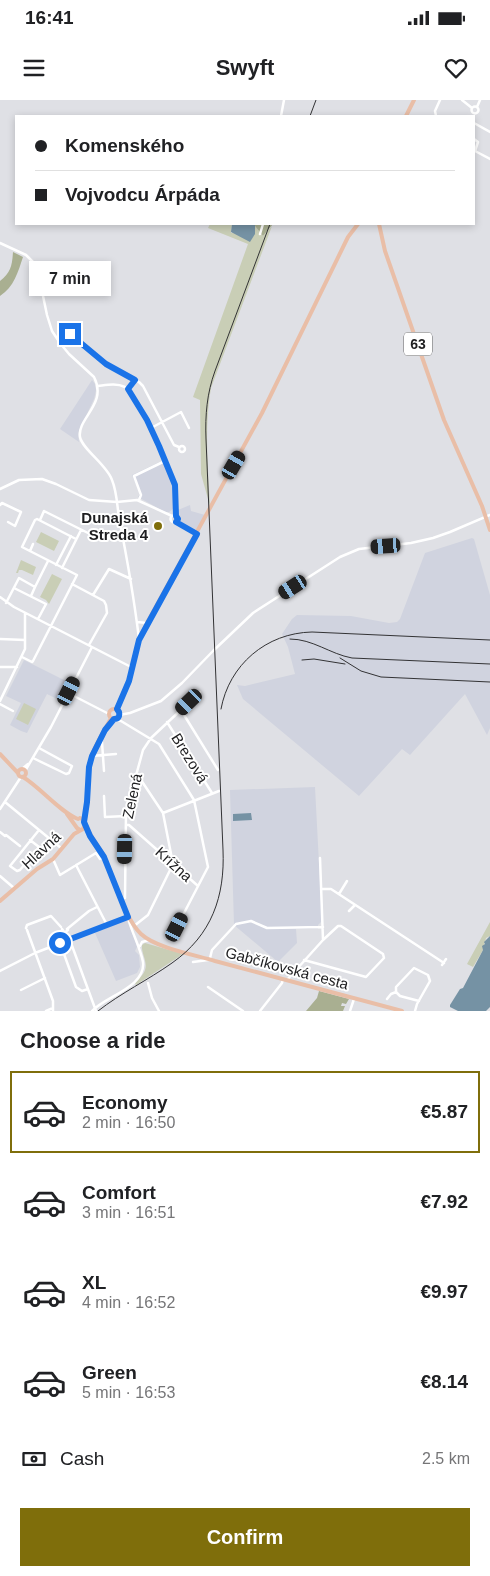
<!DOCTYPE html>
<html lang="en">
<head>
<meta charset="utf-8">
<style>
	:root { --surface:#fff; --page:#f6f6f6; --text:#202124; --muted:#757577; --line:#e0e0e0; --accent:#7f6e0b }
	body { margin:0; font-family:Arial,sans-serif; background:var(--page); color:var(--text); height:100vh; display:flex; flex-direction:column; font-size:19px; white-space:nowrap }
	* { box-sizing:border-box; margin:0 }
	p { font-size:16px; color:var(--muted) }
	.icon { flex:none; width:28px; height:28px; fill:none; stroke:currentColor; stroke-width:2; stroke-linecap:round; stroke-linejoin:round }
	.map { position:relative; height:911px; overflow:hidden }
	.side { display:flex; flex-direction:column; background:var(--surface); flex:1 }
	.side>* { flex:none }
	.hud { position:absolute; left:15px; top:15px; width:460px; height:110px; border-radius:0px; box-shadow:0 2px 8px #0003; display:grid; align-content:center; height:110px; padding:0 20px; background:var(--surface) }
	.end { position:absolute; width:22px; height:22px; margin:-11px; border:6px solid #1a73e8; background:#fff; box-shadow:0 0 0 2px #fff }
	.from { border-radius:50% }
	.bubble { position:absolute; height:35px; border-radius:0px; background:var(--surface); box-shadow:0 2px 8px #0003; font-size:16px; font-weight:800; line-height:35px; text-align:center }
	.car { position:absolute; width:15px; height:30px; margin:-15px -8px; border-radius:6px; box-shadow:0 0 4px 1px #0007; background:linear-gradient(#222 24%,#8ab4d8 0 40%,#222 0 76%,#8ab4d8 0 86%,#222 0) }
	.hud b { display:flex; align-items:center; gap:18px; height:48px; font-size:19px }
	.hud b+b { border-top:1px solid var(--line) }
	.hud i { width:12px; height:12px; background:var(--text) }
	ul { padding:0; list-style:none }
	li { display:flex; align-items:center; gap:15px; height:82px; margin:0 10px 8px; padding:0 10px; border:2px solid transparent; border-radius:0px }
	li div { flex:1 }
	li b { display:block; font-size:19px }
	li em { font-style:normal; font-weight:800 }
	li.on { border-color:var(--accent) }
	li>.icon { width:45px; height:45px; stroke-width:1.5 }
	h2 { padding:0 20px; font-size:22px; line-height:60px }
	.pay { display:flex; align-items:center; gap:12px; height:55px; padding:0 20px; font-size:19px }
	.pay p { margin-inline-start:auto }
	.cta { display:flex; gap:10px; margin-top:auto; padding:10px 20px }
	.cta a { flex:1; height:58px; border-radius:0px; background:var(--accent); color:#fff; font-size:20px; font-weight:800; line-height:58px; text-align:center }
	.status { display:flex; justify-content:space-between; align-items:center; height:35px; padding:0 25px; background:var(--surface); direction:ltr }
	.status svg { height:14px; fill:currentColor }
	header { display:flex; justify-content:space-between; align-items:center; height:65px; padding:0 20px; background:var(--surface); font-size:22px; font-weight:800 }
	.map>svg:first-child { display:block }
	.built { fill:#d0d3df }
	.green { fill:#c9ceb6 }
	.forest { fill:#a9af91 }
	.water { fill:#7592a4 }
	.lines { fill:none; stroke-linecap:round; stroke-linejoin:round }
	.minor { stroke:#fff; stroke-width:2.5 }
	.major { stroke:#e9bea7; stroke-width:4 }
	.rail { stroke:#333335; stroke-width:1 }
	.route { stroke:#1a73e8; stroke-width:6 }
	.poi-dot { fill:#7f6e0b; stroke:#fff; stroke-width:2 }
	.labels { text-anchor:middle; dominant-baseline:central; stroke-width:4; stroke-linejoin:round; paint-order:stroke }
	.shield { fill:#fff; stroke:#626263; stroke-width:1 }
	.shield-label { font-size:14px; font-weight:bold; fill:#1e1e20 }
	.poi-label { font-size:15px; font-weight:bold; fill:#1e1e20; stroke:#fff; text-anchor:end }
	.street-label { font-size:15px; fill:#1e1e20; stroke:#fff }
</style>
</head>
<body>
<div class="status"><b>16:41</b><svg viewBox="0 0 49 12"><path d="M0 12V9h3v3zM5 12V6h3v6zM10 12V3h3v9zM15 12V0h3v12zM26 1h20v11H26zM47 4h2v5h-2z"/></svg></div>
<header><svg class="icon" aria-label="menu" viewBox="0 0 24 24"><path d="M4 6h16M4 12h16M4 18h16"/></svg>Swyft<svg class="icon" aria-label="heart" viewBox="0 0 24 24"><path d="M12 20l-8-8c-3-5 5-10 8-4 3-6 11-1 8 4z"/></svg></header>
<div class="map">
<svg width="490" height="911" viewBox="0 0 490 911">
	<rect width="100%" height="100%" fill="#dfe0e5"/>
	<path class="built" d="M92 280 95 284 96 290 94 299 78 333 79 342 60 329Z
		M166 359 174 380 175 405 173 409 169 412H165L138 397 140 394 132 375Z
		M190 405 191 411 205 415 197 429 195 430 185 426 179 420 178 410Z
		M472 438 474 439 490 495V628L487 635 465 594 410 655 402 649 359 696 243 599 237 585 245 586 295 574 288 547 282 534 292 519 297 515 351 516 389 523 397 522 400 519 425 453Z
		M24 560 68 582 59 600 47 594 27 633 21 631 10 625 21 603 6 596Z
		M315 687 322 821 318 825V829H296L297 843 278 862 234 825 230 690Z
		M125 820 127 821 135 840 137 847 135 851 139 855 140 867 137 873 116 881 95 833Z"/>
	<path class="green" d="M210 124H232L231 133 255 134V126L263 136 272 126 211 288C204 327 208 367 210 406L201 374 200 300 193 297 248 144 208 128Z
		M41 432 59 441 54 451 36 442Z
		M21 460 36 467 33 475 22 470H19L18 473H16Z
		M52 474 62 479 49 504 46 500 40 497Z
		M24 603 36 609 28 625 16 619Z
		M490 822V836L486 838 483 850 473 867 467 864Z
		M145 843 183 854 136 885 135 883C138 880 144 874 145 870 148 862 141 853 142 845Z"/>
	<path class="forest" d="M255 124H273L263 136 255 126Z
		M13 152 23 157C18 172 14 187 0 196V181C11 172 12 166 13 152Z
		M319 891 349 899 346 904 342 903 341 906H345L343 911H306L317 898Z"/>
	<path class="water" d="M232 124H255V134L250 142 231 132Z
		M251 713 252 720 233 721V714Z
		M490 836V907L486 911H458L450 907V905L460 889 463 888 483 850 482 846 485 844 484 842Z"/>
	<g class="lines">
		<path class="minor" d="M462 0 472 8
			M471.5 10a3.5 3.5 0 1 1 7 0a3.5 3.5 0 1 1-7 0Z
			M477 7 480 0
			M281 16 284 0
			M436 16 435 11 440 0
			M474 23 490 32
			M474 39 478 42 475 51 490 59
			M260 134 263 124
			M0 143 26 155 35 164 38 172 47 215 52 231 60 243 69 254 94 277C108 304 77 318 80 337 82 349 107 365 112 380 117 392 117 405 119 418 127 458 134 498 139 539
			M69 235H71V237H69Z
			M71 237 106 265 139 282 143 286 174 345 179 347
			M98 286C107 285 116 283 125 287 137 293 172 369 175 385 177 395 176 406 176 416
			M128 289 135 280
			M151 328 181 312 189 328
			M179 349a3 3 0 1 1 6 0a3 3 0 1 1-6 0Z
			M0 389 19 380 42 379 56 384 89 400 117 402 137 400 172 416
			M139 400 141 395 134 376 165 361
			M0 405 2 403 21 412 15 426 8 422
			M170.5 419a3.5 3.5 0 1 1 7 0a3.5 3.5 0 1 1-7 0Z
			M40 420 44 411 102 440 123 434
			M176 422 197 434
			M30 451 33 444
			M56 465 71 436
			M62 468 81 430
			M72 484 104 501 106 505 107 513 89 545
			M14 488 46 504 38 519
			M93 495 109 469 131 479
			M31 496 35 487
			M0 497 14 507 133 568
			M6 503 19 478 35 487 48 461
			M137 522 147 523
			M0 539 25 540
			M22 557 32 562 33 561 77 475 22 447 35 420 37 419 76 439
			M0 567H17
			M68 593 109 614
			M0 601 25 549V513
			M0 604 13 611
			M181 610 218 670
			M119 615 130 613 161 601 182 583 213 551 253 513 340 457 359 449 411 443 433 438 450 432 490 415
			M115 619 121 621 159 644 194 700 208 767 170 840
			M167 622 212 693
			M102 642 104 671
			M91 656 116 654
			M33 658 66 674 69 673 72 666 39 648
			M22 669 28 664
			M25 671 51 627 92 547
			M104 696 105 717 126 716
			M5 702 61 748
			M0 709 21 677
			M163 713 219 691
			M126 725H129L198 786
			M0 732 5 736 6 735 20 746
			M30 740 39 747 20 770 17 771 10 766 39 730
			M53 759 60 775 96 753 100 759 104 757
			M76 765 107 825
			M0 776 14 788
			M321 789H331L444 863
			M339 794 347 781
			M125 798 126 712 143 650 151 638 200 592
			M349 811 355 805
			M134 826 148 815 173 764 163 713 139 677 136 675
			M26 828 27 825 51 816 61 827
			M62 829 71 843 96 911
			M27 830 53 901V911
			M64 833 68 830 67 829 89 811 97 807
			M60 843 76 887 82 891 88 889
			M140 846 142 842 149 840
			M304 860 366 877 384 858 383 854 341 826H338L323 840
			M193 862 208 860 210 858 212 850 236 824 251 821 267 828 323 827
			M442 865 446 859
			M0 871 35 853 128 817
			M287 880 323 840 320 758
			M148 883 152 898 159 911
			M208 887 243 911
			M21 890 45 878
			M396 892V887L414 868 428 875 430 881 417 904 415 911
			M396 892 400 896 419 901
			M387 899 391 894 396 892
			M46 911 53 908
			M92 911C106 896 146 887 143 862 140 847 133 835 129 821
			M260 911 282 883 283 879
			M350 911 354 899"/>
		<path class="major" d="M406 16 414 0
			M379 124 385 151 444 320 482 406 490 430
			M109 614a5 5 0 1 1 10 0a5 5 0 1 1-10 0Z
			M117 609 129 581 139 540 147 523 262 313 348 137 358 124
			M0 654 18 673
			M18 673a4 4 0 1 1 8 0a4 4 0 1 1-8 0Z
			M23 677C41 688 60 712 78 719
			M67 714 77 728 80 730
			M80 718 84 720C88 734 97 744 104 756 115 779 124 818 141 834 156 848 195 855 215 861 277 877 340 895 402 911
			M84 722C89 704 86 686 89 667 91 650 103 634 111 618
			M0 801 37 769 53 759 74 734 83 729 85 725"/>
		<path class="rail" d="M310 16 316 0
			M290 539C313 539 330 554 352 558L490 564
			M340 558 361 571 381 577 490 582
			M302 560 314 559 345 564
			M221 609C229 565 266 533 312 532L490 540
			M98 911C121 893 148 880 172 863 212 835 225 796 223 750L206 339C205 315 207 293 215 271L270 124"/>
	</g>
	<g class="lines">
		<path class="route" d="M60 843 128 817 104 757 90 736 84 722 87 702 89 667 92 656 105 630 114 619C118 619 120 617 119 612L117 609 129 581 139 540 197 434 176 422 178 419 176 416 175 385 159 346 147 320 128 289 135 280 106 264 70 234"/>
	</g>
	<circle class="poi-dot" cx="158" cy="426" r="5"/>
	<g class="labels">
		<rect class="shield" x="404" y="232.5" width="28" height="23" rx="4"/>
		<g class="shield-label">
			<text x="418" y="244">63</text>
		</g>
		<g class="poi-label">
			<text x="148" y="417">Dunajská<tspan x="148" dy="17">Streda 4</tspan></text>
		</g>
		<g class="street-label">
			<text transform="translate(190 658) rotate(58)">Brezová</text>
			<text transform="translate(132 696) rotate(-78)">Zelená</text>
			<text transform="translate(41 750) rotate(-43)">Hlavná</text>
			<text transform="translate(174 764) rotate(42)">Krížna</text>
			<text transform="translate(287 868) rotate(15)">Gabčíkovská cesta</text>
		</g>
	</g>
</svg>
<i class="end from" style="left:60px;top:843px"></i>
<i class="end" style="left:70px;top:234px"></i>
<div class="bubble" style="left:29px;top:161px;width:82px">7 min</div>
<i class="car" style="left:234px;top:365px;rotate:30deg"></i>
<i class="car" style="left:386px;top:446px;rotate:266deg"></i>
<i class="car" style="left:293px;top:487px;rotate:237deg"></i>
<i class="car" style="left:69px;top:591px;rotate:27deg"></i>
<i class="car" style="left:189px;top:602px;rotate:226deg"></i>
<i class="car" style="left:125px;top:749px;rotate:181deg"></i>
<i class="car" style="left:177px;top:827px;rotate:27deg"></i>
<div class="hud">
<b><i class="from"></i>Komenského</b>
<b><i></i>Vojvodcu Árpáda</b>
</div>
</div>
<section class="side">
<h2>Choose a ride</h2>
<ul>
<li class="on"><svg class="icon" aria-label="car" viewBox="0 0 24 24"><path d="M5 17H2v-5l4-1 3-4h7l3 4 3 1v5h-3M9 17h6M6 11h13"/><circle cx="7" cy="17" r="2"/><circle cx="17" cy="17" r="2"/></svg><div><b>Economy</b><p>2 min · 16:50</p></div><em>€5.87</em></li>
<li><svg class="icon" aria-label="car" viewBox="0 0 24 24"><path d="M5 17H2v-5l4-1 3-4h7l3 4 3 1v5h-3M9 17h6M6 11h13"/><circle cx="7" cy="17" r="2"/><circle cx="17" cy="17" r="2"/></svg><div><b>Comfort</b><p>3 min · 16:51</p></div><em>€7.92</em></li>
<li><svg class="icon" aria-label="car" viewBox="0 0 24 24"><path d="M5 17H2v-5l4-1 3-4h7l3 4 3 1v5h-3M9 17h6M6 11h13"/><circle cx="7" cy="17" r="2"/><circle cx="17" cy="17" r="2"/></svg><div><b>XL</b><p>4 min · 16:52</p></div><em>€9.97</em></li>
<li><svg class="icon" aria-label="car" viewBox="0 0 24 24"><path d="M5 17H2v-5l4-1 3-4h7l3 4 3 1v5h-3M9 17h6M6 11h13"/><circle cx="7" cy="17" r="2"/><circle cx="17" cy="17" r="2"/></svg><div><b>Green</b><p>5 min · 16:53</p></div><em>€8.14</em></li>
</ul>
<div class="pay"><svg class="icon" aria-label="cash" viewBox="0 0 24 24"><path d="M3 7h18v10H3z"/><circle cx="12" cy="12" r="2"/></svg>Cash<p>2.5 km</p></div>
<div class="cta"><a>Confirm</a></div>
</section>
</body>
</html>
